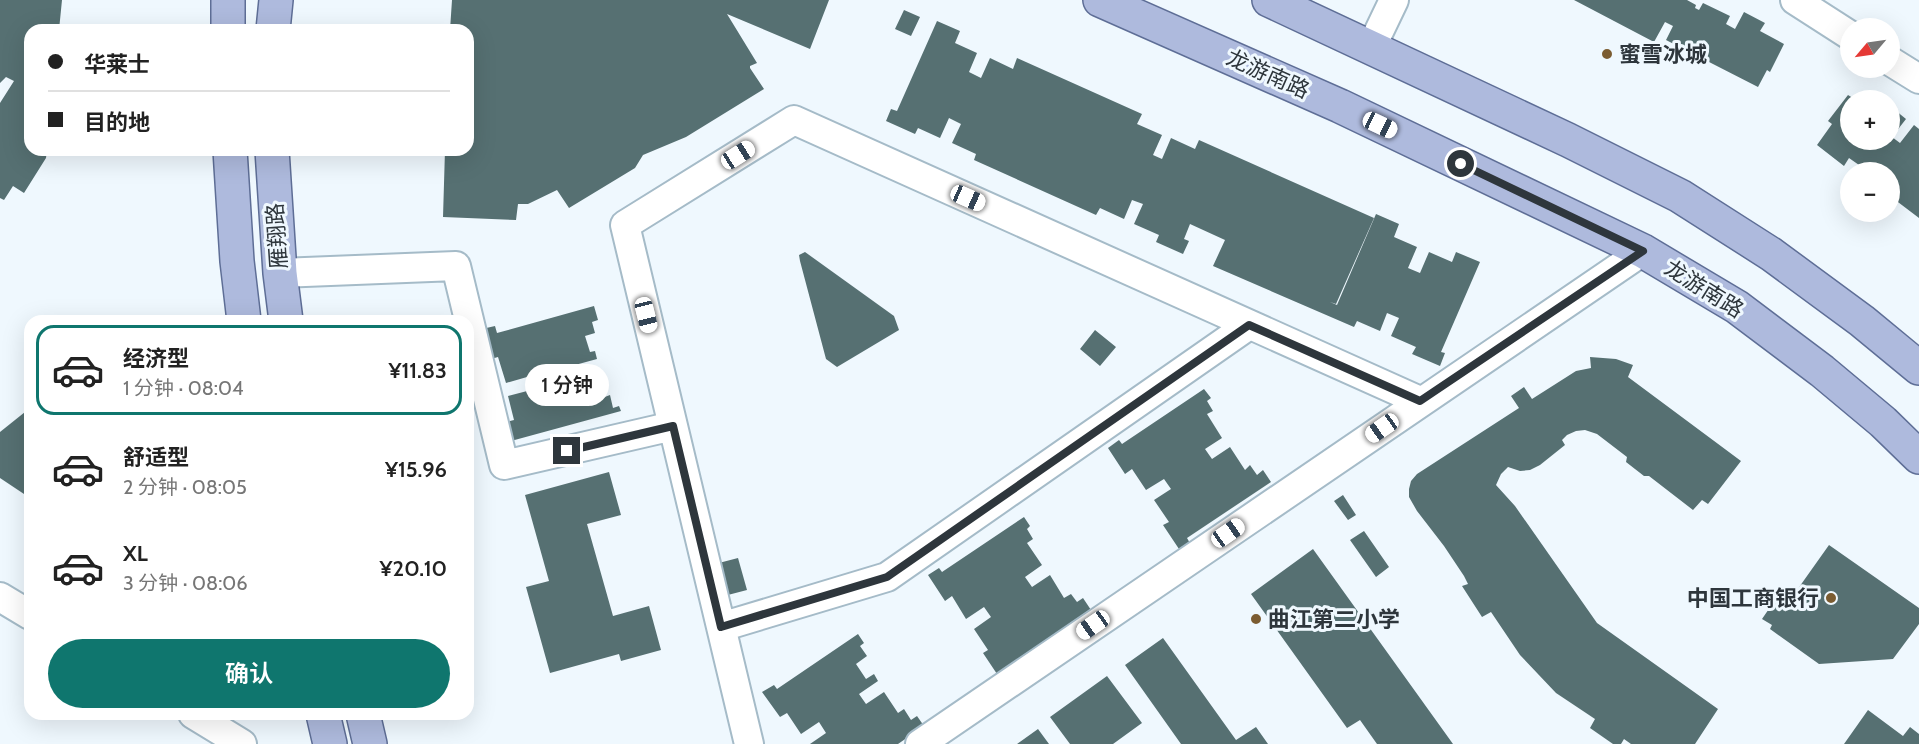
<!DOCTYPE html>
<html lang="zh">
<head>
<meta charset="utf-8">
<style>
	:root { --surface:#fff; --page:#f6f6f6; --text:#222; --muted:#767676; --line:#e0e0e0; --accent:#0f766e }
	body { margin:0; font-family:Cabin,"Noto Sans SC",sans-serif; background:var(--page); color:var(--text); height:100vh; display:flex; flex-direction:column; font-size:22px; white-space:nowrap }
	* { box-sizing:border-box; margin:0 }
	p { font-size:20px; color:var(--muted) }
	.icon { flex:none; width:33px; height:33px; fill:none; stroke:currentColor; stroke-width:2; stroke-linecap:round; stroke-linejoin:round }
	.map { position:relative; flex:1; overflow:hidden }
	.drawer { position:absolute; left:24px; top:315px; width:450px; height:405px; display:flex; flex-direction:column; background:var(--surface); border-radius:18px; box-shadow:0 6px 24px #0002 }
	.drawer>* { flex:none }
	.hud { position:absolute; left:24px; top:24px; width:450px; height:132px; border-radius:18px; box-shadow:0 6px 24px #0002; display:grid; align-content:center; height:132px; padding:0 24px; background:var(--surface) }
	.needle { width:39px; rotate:241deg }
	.tools { position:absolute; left:1840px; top:18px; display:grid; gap:12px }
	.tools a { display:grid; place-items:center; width:60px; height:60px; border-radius:50%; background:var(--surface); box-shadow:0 6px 24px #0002; font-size:30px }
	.end { position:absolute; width:27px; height:27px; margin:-14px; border:8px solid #2e363c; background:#fff; box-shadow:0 0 0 3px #fff }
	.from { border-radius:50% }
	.bubble { position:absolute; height:42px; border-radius:21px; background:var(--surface); box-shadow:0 6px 24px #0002; font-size:20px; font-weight:600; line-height:42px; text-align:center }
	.car { position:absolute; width:18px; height:36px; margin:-18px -9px; border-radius:8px; box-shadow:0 0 4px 2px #0007; background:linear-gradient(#fff 24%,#345 0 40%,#fff 0 76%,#345 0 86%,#fff 0) }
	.hud b { display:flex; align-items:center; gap:21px; height:57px; font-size:22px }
	.hud b+b { border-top:2px solid var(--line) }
	.hud i { width:15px; height:15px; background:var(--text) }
	ul { padding:10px 0 0; list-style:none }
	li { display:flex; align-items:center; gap:18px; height:90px; margin:0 12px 9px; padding:0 12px; border:3px solid transparent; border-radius:18px }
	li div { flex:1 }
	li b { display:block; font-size:22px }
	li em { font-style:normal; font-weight:600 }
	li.on { border-color:var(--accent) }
	li>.icon { width:54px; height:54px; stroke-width:1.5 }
	.button { display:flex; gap:12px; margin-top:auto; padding:12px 24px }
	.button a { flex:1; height:69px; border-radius:36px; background:var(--accent); color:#fff; font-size:24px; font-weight:600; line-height:69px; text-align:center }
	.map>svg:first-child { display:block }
	.building { fill:#567072 }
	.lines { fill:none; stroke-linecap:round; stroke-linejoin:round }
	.minor-casing { stroke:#a5bbc8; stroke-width:32 }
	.major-casing { stroke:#5e6e96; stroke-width:36 }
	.minor { stroke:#fff; stroke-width:28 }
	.major { stroke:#aebadd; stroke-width:33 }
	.route { stroke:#2e363c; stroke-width:8 }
	.poi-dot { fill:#7b5c31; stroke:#eff8fe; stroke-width:2 }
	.labels { text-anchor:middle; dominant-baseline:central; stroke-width:6; stroke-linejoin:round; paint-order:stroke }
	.poi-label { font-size:22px; font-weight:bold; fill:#2e363c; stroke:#eff8fe; text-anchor:start }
	.street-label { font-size:22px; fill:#2e363c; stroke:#eff8fe }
</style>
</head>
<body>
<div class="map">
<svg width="1919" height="744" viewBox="0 0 1919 744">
	<rect width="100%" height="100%" fill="#eff8fe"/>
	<path class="building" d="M0 0H62L59 30H30V150H47L46 158 24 193 13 186 4 200 0 198V103L14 81 6 77 0 83Z
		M452 0H829L810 49 727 14 757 63 750 66V68L764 89 686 137 643 155 635 168 569 208 557 190 528 204H518L516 220 443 217 445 150H468V30H450Z
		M1574 0H1687L1696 5 1695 8 1699 10 1703 3 1730 16 1726 24 1735 29 1744 12 1765 23 1760 31 1784 44 1770 72 1767 70 1758 87 1666 40 1673 26 1665 22 1654 42Z
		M904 10 920 17 911 36 895 29Z
		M937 21 960 31 955 43 977 53 969 72 981 78 990 58 1013 69 1017 58 1142 114 1137 124 1162 135 1153 155 1162 159 1171 138 1195 149 1199 140 1374 218 1336 304 1330 302 1337 305 1376 214 1399 224 1394 237 1417 247 1408 268 1420 273 1429 252 1452 262 1456 252 1480 262 1441 352 1445 353 1440 366 1412 354 1416 347 1391 336 1399 318 1387 313 1380 331 1357 321 1354 327 1213 266 1225 240 1190 224 1184 239 1189 241 1183 254 1156 242 1159 235 1134 224 1143 204 1132 200 1124 219 1100 208 1096 215 974 160 976 154 952 143 961 124 949 118 940 138 918 128 915 134 886 121 891 109 897 111Z
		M1848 95 1856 100H1851V140H1890V106L1906 119 1892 137 1900 143 1914 125 1919 129V218L1890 196 1893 191 1890 189V172H1869L1849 158 1844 166 1817 145 1832 124 1828 121Z
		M805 252 894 316 899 330 837 367 826 359 800 261 799 255Z
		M594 306 598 320 592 322 595 333 585 336 590 352 595 351 597 359 575 365 578 377 595 373 602 398 610 395 613 408 619 406 621 411 511 441 506 422 514 420 508 396 531 390 527 377 506 383 498 357 491 359 482 329 495 326 497 333Z
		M1095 330 1116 347 1100 366 1080 349Z
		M1590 357 1616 359 1633 365 1628 377 1741 461 1708 504 1702 500 1693 510 1649 476H1644L1626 462 1627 457 1597 434 1585 430 1576 431 1567 435 1562 440 1565 445 1540 465 1530 470 1520 471 1508 467 1501 474 1496 485 1515 506 1597 623 1718 709 1695 744H1631L1624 739 1621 744H1613L1590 728 1595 719 1556 693 1520 655 1491 612 1482 617 1462 586 1468 584 1464 576 1444 546 1417 511 1409 497V489L1411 481 1417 474 1519 408 1511 396 1524 387 1532 399 1576 371 1591 368Z
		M1204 389 1211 398 1207 401 1213 411 1207 414 1222 438 1205 449 1212 459 1230 447 1245 470 1250 465 1257 475 1263 470 1271 482 1187 538 1191 545 1181 552 1163 525 1169 522 1154 500 1171 489 1164 479 1146 490 1132 469 1125 474 1108 448 1119 440 1122 444Z
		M30 408V498L0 478V432Z
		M609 472 621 515 587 524 613 616 649 606 661 650 621 661 619 654 550 673 526 587 549 581 525 495Z
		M1343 495 1356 515 1348 520 1334 501Z
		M1024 517 1030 526 1027 529 1033 539 1027 543 1042 565 1025 577 1032 587 1050 575 1064 598 1071 594 1077 602 1083 598 1091 610 1006 667 1009 670 999 677 983 653 988 650 974 629 991 617 984 607 966 619 952 596 945 601 928 575 939 568 942 572Z
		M1364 531 1389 567 1376 577 1350 540Z
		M1829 545 1919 608V624L1893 659 1819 664 1770 629 1772 625 1762 619 1775 600 1785 607Z
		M1313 549 1453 744H1377L1360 720 1347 728 1251 594Z
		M738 558 747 590 724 596 715 564Z
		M858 634 864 643 860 646 867 656 856 664 866 679 874 674 878 681 859 694 866 704 884 692 898 713 904 709 911 720 917 716 924 726 898 744H810L826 733 819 722 801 734 787 713 780 717 762 692 774 685 777 689Z
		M1163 638 1236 740 1256 727 1268 744H1181L1125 665Z
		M1107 676 1142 723 1113 744H1070L1050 717Z
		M1868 710 1903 736 1910 727 1919 734V744H1844Z
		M1038 729 1049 744H1017Z"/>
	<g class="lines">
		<g class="minor-casing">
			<path id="minor" d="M1795 0 1851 36
				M1371 48 1394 0
				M1890 61 1919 79
				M280 273 456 266 504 465 673 426
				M0 597 30 615
				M721 627 887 577 1249 325
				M193 714 242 744
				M749 744 625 225 794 120 1420 401
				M920 744 1643 251"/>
		</g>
		<g class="major-casing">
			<path id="major" d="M1100 0 1340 106 1643 251 1737 307 1822 371 1883 422 1919 457
				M1269 0 1568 140 1680 196 1771 254 1862 321 1919 368
				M228 30V0
				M273 30 276 0
				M230 150 237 261 244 321
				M272 150 280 273 286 321
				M323 714 330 744
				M363 714 370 744"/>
		</g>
		<use href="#minor" class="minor"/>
		<use href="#major" class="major"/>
	</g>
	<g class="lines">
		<path class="route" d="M567 451 673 426 721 627 887 577 1249 325 1420 401 1643 251 1461 164"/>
	</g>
	<g class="poi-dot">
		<circle cx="1607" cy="54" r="6"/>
		<circle cx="1831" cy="598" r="6"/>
		<circle cx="1256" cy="619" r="6"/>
	</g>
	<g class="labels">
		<g class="poi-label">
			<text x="1619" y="54">蜜雪冰城</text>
			<text x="1819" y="598" text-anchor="end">中国工商银行</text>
			<text x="1268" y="619">曲江第二小学</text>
		</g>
		<g class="street-label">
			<text transform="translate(1268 74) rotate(24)">龙游南路</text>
			<text transform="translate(277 236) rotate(-94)">雁翔路</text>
			<text transform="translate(1704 289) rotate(32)">龙游南路</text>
		</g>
	</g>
</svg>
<div class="tools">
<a><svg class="needle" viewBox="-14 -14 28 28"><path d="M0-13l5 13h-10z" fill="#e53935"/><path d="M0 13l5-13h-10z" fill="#767676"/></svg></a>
<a>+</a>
<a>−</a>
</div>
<i class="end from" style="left:1461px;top:164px"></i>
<i class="end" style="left:567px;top:451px"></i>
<div class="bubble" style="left:525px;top:364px;width:84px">1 分钟</div>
<i class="car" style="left:1380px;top:125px;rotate:115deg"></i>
<i class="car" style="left:738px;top:155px;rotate:58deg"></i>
<i class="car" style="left:968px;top:198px;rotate:114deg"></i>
<i class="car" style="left:646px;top:315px;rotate:166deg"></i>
<i class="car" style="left:1382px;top:428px;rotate:235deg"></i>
<i class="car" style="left:1228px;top:533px;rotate:55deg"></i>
<i class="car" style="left:1093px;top:625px;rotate:235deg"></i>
<div class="hud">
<b><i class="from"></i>华莱士</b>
<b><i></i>目的地</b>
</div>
<section class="drawer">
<ul>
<li class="on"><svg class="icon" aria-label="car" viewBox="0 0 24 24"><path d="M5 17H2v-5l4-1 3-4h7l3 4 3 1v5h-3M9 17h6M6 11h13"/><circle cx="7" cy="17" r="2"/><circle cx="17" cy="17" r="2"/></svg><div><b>经济型</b><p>1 分钟 · 08:04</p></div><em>¥11.83</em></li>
<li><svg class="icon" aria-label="car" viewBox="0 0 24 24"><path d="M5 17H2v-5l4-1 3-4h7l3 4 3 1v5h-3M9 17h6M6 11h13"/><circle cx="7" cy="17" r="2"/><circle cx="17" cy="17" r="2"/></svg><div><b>舒适型</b><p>2 分钟 · 08:05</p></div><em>¥15.96</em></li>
<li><svg class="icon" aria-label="car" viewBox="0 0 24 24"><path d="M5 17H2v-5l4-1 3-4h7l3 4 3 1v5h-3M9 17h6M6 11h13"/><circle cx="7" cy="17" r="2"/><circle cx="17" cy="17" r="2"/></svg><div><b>XL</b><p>3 分钟 · 08:06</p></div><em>¥20.10</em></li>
</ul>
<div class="button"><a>确认</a></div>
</section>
</div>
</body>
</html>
